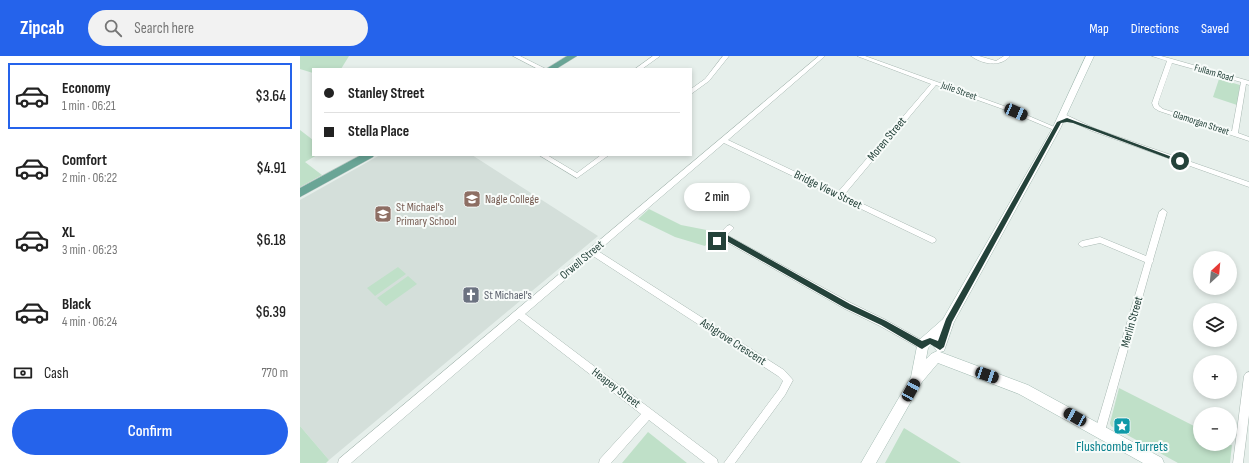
<!DOCTYPE html>
<html lang="en">
<head>
<meta charset="utf-8">
<style>
	:root { --surface:#fff; --page:#f2f2f2; --text:#222; --muted:#767676; --line:#e0e0e0; --accent:#2563eb }
	body { margin:0; font-family:"Sofia Sans Condensed",sans-serif; background:var(--page); color:var(--text); height:100vh; display:flex; flex-direction:column; font-size:15px; white-space:nowrap }
	* { box-sizing:border-box; margin:0 }
	p { font-size:13px; color:var(--muted) }
	.icon { flex:none; width:22px; height:22px; fill:none; stroke:currentColor; stroke-width:2; stroke-linecap:round; stroke-linejoin:round }
	.map { position:relative; flex:1; overflow:hidden }
	.sheet { display:flex; flex-direction:column; background:var(--surface); width:300px }
	.sheet>* { flex:none }
	.top-card { position:absolute; left:12px; top:12px; width:380px; height:88px; border-radius:0px; box-shadow:0 2px 6px #0003; display:grid; align-content:center; height:88px; padding:0 12px; background:var(--surface) }
	.needle { width:26px; rotate:26deg }
	.buttons { position:absolute; left:893px; top:195px; display:grid; gap:8px }
	.buttons a { display:grid; place-items:center; width:44px; height:44px; border-radius:50%; background:var(--surface); box-shadow:0 2px 6px #0003; font-size:20px }
	.end { position:absolute; width:18px; height:18px; margin:-9px; border:5px solid #24423a; background:#fff; box-shadow:0 0 0 2px #fff }
	.from { border-radius:50% }
	.bubble { position:absolute; height:28px; border-radius:14px; background:var(--surface); box-shadow:0 2px 6px #0003; font-size:13px; font-weight:600; line-height:28px; text-align:center }
	.car { position:absolute; width:12px; height:24px; margin:-12px -6px; border-radius:5px; box-shadow:0 0 3px 1px #0007; background:linear-gradient(#222 24%,#8ab4d8 0 40%,#222 0 76%,#8ab4d8 0 86%,#222 0) }
	.top-card b { display:flex; align-items:center; gap:14px; height:38px; font-size:15px }
	.top-card b+b { border-top:1px solid var(--line) }
	.top-card i { width:10px; height:10px; background:var(--text) }
	ul { padding:7px 0 0; list-style:none }
	li { display:flex; align-items:center; gap:12px; height:66px; margin:0 8px 6px; padding:0 4px; border:2px solid transparent; border-radius:0px }
	li div { flex:1 }
	li b { display:block; font-size:15px }
	li em { font-style:normal; font-weight:600 }
	li.current { border-color:var(--accent) }
	li>.icon { width:36px; height:36px; stroke-width:1.5 }
	.pay { display:flex; align-items:center; gap:10px; height:44px; padding:0 12px; font-size:15px }
	.pay p { margin-inline-start:auto }
	.action { display:flex; gap:8px; margin-top:auto; padding:8px 12px }
	.action a { flex:1; height:46px; border-radius:24px; background:var(--accent); color:#fff; font-size:16px; font-weight:600; line-height:46px; text-align:center }
	header { display:flex; align-items:center; gap:24px; box-sizing:border-box; height:56px; padding:0 20px; background:var(--accent); color:#fff }
	header strong { font-size:19px }
	nav { display:flex; gap:22px; margin-inline-start:auto; font-size:14px }
	.search { width:280px; height:36px; background:var(--page); display:flex; align-items:center; gap:10px; box-sizing:border-box; padding:0 14px; border-radius:22px; color:var(--muted); font-size:15px }
	main { display:flex; flex:1; min-height:0 }
	.map>svg:first-child { display:block }
	.built { fill:#d4dfda }
	.green { fill:#bfe0c8 }
	.lines { fill:none; stroke-linecap:round; stroke-linejoin:round }
	.street-casing { stroke:#a8b8b2; stroke-width:1 }
	.secondary-casing { stroke:#a4bbb3; stroke-width:1 }
	.primary-casing { stroke:#c2cac8; stroke-width:1 }
	.street { fill:#fff; fill-rule:evenodd }
	.secondary { fill:#fff; fill-rule:evenodd }
	.primary { fill:#6aa596; fill-rule:evenodd }
	.route { fill:#24423a }
	.labels { text-anchor:middle; dominant-baseline:central; stroke-width:4; stroke-linejoin:round; paint-order:stroke }
	.far-street-label { font-size:10px; fill:#24423a; stroke:#f7fbf9 }
	.street-label { font-size:12px; fill:#24423a; stroke:#f7fbf9 }
	.education-label { font-size:12px; fill:#785e54; stroke:#f7fbf9; text-anchor:start }
	.worship-label { font-size:12px; fill:#5b616d; stroke:#f7fbf9; text-anchor:start }
	.near-culture-label { font-size:14px; fill:#0d838f; stroke:#f7fbf9 }
</style>
</head>
<body>
<header>
<strong>Zipcab</strong>
<div class="search"><svg class="icon" aria-label="search" viewBox="0 0 24 24"><circle cx="10" cy="10" r="6"/><path d="M15 15l6 6"/></svg>Search here</div>
<nav><a>Map</a><a>Directions</a><a>Saved</a></nav>
</header>
<main>
<section class="sheet">
<ul>
<li class="current"><svg class="icon" aria-label="car" viewBox="0 0 24 24"><path d="M5 17H2v-5l4-1 3-4h7l3 4 3 1v5h-3M9 17h6M6 11h13"/><circle cx="7" cy="17" r="2"/><circle cx="17" cy="17" r="2"/></svg><div><b>Economy</b><p>1 min · 06:21</p></div><em>$3.64</em></li>
<li><svg class="icon" aria-label="car" viewBox="0 0 24 24"><path d="M5 17H2v-5l4-1 3-4h7l3 4 3 1v5h-3M9 17h6M6 11h13"/><circle cx="7" cy="17" r="2"/><circle cx="17" cy="17" r="2"/></svg><div><b>Comfort</b><p>2 min · 06:22</p></div><em>$4.91</em></li>
<li><svg class="icon" aria-label="car" viewBox="0 0 24 24"><path d="M5 17H2v-5l4-1 3-4h7l3 4 3 1v5h-3M9 17h6M6 11h13"/><circle cx="7" cy="17" r="2"/><circle cx="17" cy="17" r="2"/></svg><div><b>XL</b><p>3 min · 06:23</p></div><em>$6.18</em></li>
<li><svg class="icon" aria-label="car" viewBox="0 0 24 24"><path d="M5 17H2v-5l4-1 3-4h7l3 4 3 1v5h-3M9 17h6M6 11h13"/><circle cx="7" cy="17" r="2"/><circle cx="17" cy="17" r="2"/></svg><div><b>Black</b><p>4 min · 06:24</p></div><em>$6.39</em></li>
</ul>
<div class="pay"><svg class="icon" aria-label="cash" viewBox="0 0 24 24"><path d="M3 7h18v10H3z"/><circle cx="12" cy="12" r="2"/></svg>Cash<p>770 m</p></div>
<div class="action"><a>Confirm</a></div>
</section>
<div class="map">
<svg width="949" height="407" viewBox="0 0 949 407">
	<rect width="100%" height="100%" fill="#e6efeb"/>
	<path class="built" d="M80 99H172L298 180 29 404 0 370V144Z"/>
	<path class="green" d="M0 0H49L41 13H13V17L0 13Z
		M919 23 940 29 937 49 913 41Z
		M0 74 13 84V99H17L5 106 22 119 0 131Z
		M349 153 381 169 417 176 405 190 375 181 338 163Z
		M98 211 106 218 75 240 67 232Z
		M108 220 117 228 86 250 77 242Z
		M819 332 900 373V388L932 389 930 407H878L811 370 810 367Z
		M0 370 29 404 26 407H0Z
		M604 372 661 407H585Z
		M348 376 387 407H322Z"/>
	<g class="lines">
		<g class="street-casing">
			<path id="street" d="M213 0H220L246 13H238Z
				M353 0H360L342 13H335Z
				M423 0H429L409 25 391 38V33L405 23Z
				M519 0H525L428 84 538 136 631 28 557 0H565L715 54 759 73 756 75 754 74 711 56 636 29 544 139 635 182 636 184 635 186 632 187 424 87 298 195 484 314 493 324 485 339 435 407H424L479 333 483 325 478 320 293 200 225 258 417 403 418 407H405L349 364 311 407H299L300 403 341 358 219 263 51 407H38L39 403Z
				M671 0H679L696 5 704 0H710C700 12 682 8 671 0Z
				M852 0H861L872 3 949 25V29L946 28 938 77 949 81V85L859 55 854 52 852 47 867 5ZM872 7 941 26 932 75 863 53 859 50 858 47Z
				M762 57 796 73 949 126V131L792 75 760 60V58Z
				M239 99H247L277 117 301 99H309L277 122Z
				M863 153 867 156 853 204 854 205 852 207 805 375 804 379 800 380 796 379 795 375 845 206 800 187 782 191 778 188 782 185 800 181 846 200 859 156Z
				M430 169 434 172 427 179 551 247 586 264 625 286 627 289 625 292 622 293 619 292 580 270 545 253 423 184 417 190H411L410 188 411 186 427 170Z
				M949 316V359L943 407H933L944 320 946 317Z"/>
		</g>
		<g class="secondary-casing">
			<path id="secondary" d="M786 0H794L760 73 654 266 644 295 640 296 728 329 862 402 864 407H843L719 338 638 307 622 326 576 407H561L611 321 618 285 643 263 752 73ZM636 284 634 291 637 295 631 298 626 303 628 292Z"/>
		</g>
		<g class="primary-casing">
			<path id="primary" d="M267 0H277L256 13H246Z
				M61 99H74L73 101 0 141V132Z"/>
		</g>
		<use href="#street" class="street"/>
		<use href="#secondary" class="secondary"/>
		<use href="#primary" class="primary"/>
	</g>
	<path class="route" d="M767 62 883 105 878 106 773 67 767 66 761 67 652 266 644 291 640 294 630 288 622 293 620 292 581 269 545 252 423 183 417 187 414 185 420 178H425L550 248 586 265 622 285 630 282 638 285 646 263 757 66Z"/>
	<defs>
		<g id="school-square" transform="scale(0.9)"><rect x="-9" y="-9" width="18" height="18" rx="4" fill="#8d6e63" stroke="#f7fbf9"/><path d="M0-5L7-2L0 1L-7-2ZM-4 1L0 2.5L4 1V4Q0 6-4 4Z" fill="#fff"/></g>
		<g id="church-square" transform="scale(0.9)"><rect x="-9" y="-9" width="18" height="18" rx="4" fill="#6b7280" stroke="#f7fbf9"/><path d="M-1.2-6h2.4v3.5h3.3v2.4h-3.3V6h-2.4V-.1h-3.3v-2.4h3.3Z" fill="#fff"/></g>
		<g id="sight-square" transform="scale(0.9)"><rect x="-9" y="-9" width="18" height="18" rx="4" fill="#0f9aa8" stroke="#f7fbf9"/><path d="M0-6L1.8-2.2L6-1.7L2.9 1.2L3.7 5.4L0 3.3L-3.7 5.4L-2.9 1.2L-6-1.7L-1.8-2.2Z" fill="#fff"/></g>
	</defs>
	<g fill-rule="evenodd">
		<use href="#school-square" x="172" y="143"/>
		<use href="#school-square" x="83" y="158"/>
		<use href="#church-square" x="171" y="239"/>
		<use href="#sight-square" x="822" y="370"/>
	</g>
	<g class="labels">
		<g class="far-street-label">
			<text transform="translate(914 17) rotate(16)">Fullam Road</text>
			<text transform="translate(659 35) rotate(20)">Julie Street</text>
			<text transform="translate(901 67) rotate(18)">Glamorgan Street</text>
		</g>
		<g class="street-label">
			<text transform="translate(587 83) rotate(-50)">Moren Street</text>
			<text transform="translate(528 134) rotate(26)">Bridge View Street</text>
			<text transform="translate(282 204) rotate(-40)">Orwell Street</text>
			<text transform="translate(832 266) rotate(-74)">Merlin Street</text>
			<text transform="translate(433 286) rotate(33)">Ashgrove Crescent</text>
			<text transform="translate(316 332) rotate(37)">Heapey Street</text>
		</g>
		<g class="education-label">
			<text x="185" y="143">Nagle College</text>
			<text x="96" y="151">St Michael's<tspan x="96" dy="14">Primary School</tspan></text>
		</g>
		<g class="worship-label">
			<text x="184" y="239">St Michael's</text>
		</g>
		<g class="near-culture-label">
			<text x="822" y="390">Flushcombe Turrets</text>
		</g>
	</g>
</svg>
<div class="buttons">
<a><svg class="needle" viewBox="-14 -14 28 28"><path d="M0-13l5 13h-10z" fill="#e53935"/><path d="M0 13l5-13h-10z" fill="#767676"/></svg></a>
<a><svg class="icon" aria-label="layers" viewBox="0 0 24 24"><path d="M12 4l9 5-9 5-9-5zM3 14l9 5 9-5"/></svg></a>
<a>+</a>
<a>−</a>
</div>
<i class="end from" style="left:880px;top:105px"></i>
<i class="end" style="left:417px;top:185px"></i>
<div class="bubble" style="left:384px;top:127px;width:66px">2 min</div>
<i class="car" style="left:716px;top:56px;rotate:113deg"></i>
<i class="car" style="left:687px;top:319px;rotate:109deg"></i>
<i class="car" style="left:611px;top:334px;rotate:29deg"></i>
<i class="car" style="left:775px;top:361px;rotate:299deg"></i>
<div class="top-card">
<b><i class="from"></i>Stanley Street</b>
<b><i></i>Stella Place</b>
</div>
</div>
</main>
</body>
</html>
